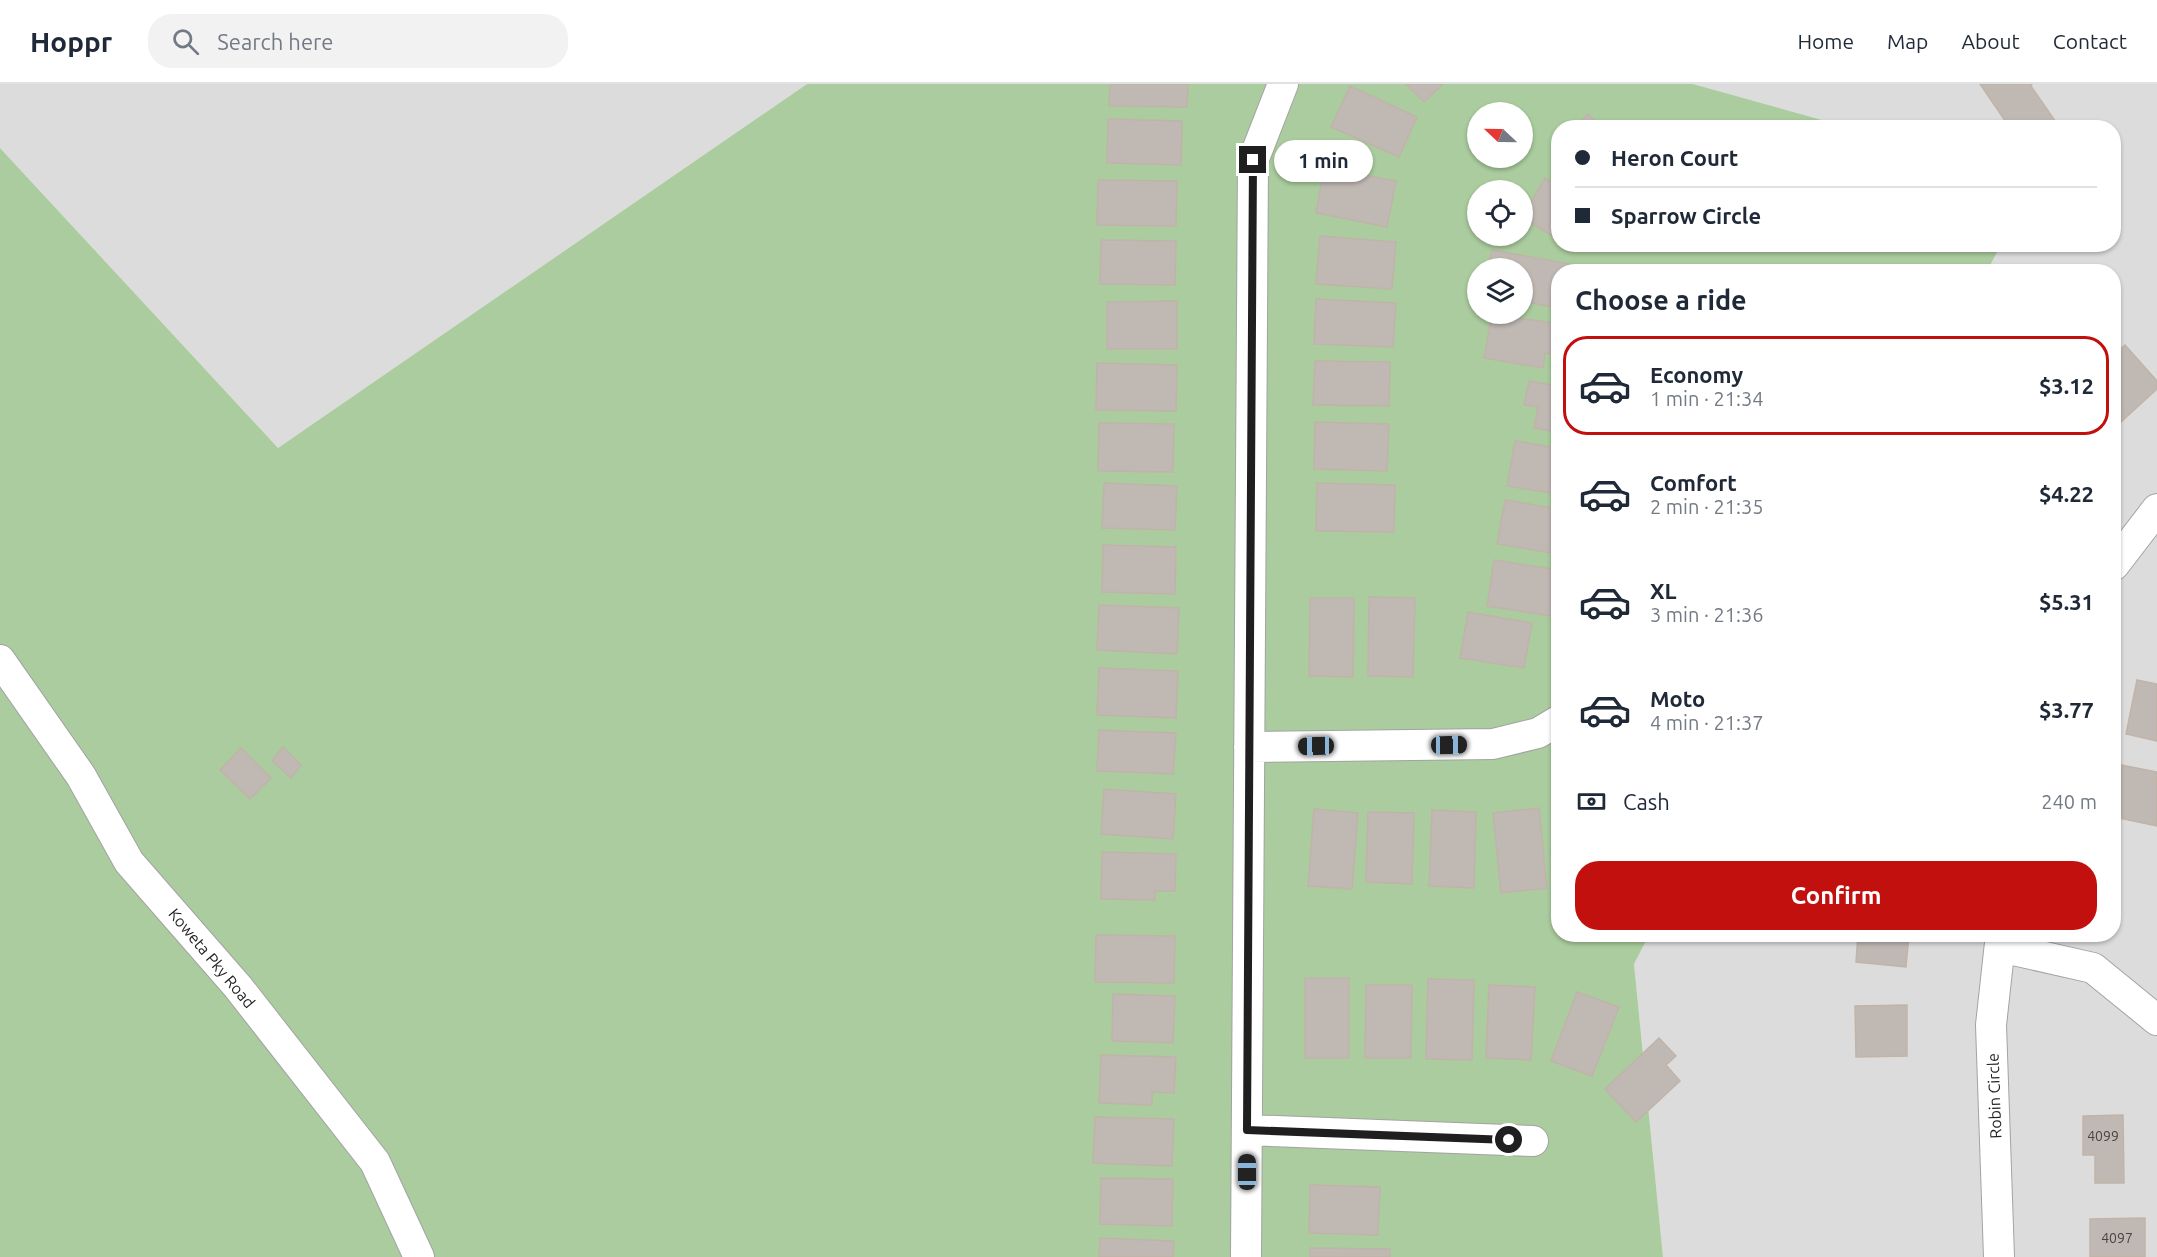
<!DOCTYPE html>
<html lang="en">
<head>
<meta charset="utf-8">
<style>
	:root { --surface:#fff; --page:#f2f2f3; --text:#1f2937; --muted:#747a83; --line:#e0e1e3; --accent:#c1100d }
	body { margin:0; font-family:Ubuntu,sans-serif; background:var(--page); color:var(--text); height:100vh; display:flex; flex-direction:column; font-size:22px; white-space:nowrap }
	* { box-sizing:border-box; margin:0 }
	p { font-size:20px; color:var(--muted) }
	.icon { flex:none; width:33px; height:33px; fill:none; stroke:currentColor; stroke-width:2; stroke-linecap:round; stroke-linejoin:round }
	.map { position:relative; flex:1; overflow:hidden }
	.panel { position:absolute; left:1551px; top:180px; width:570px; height:678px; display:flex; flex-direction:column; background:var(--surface); border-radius:24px; box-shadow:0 2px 4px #0004 }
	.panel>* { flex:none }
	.guide { position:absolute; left:1551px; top:36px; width:570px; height:132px; border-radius:24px; box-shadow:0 2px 4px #0004; display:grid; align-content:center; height:132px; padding:0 24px; background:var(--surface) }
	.needle { width:39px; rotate:292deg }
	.controls { position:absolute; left:1467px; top:18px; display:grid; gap:12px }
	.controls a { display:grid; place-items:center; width:66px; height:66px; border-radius:50%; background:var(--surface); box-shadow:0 2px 4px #0004; font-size:30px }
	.end { position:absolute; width:27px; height:27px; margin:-14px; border:8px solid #1f1f1f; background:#fff; box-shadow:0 0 0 3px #fff }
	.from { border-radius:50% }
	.bubble { position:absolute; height:42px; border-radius:21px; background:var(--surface); box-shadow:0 2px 4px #0004; font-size:20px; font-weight:700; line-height:42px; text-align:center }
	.car { position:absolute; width:18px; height:36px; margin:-18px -9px; border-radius:8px; box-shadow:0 0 4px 2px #0007; background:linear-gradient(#222 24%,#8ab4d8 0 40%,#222 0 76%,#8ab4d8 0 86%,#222 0) }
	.guide b { display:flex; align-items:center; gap:21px; height:57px; font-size:22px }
	.guide b+b { border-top:2px solid var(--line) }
	.guide i { width:15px; height:15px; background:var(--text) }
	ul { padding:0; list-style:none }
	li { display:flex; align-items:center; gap:18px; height:99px; margin:0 12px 9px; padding:0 12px; border:3px solid transparent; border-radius:24px }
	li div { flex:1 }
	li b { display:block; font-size:22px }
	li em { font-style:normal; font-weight:700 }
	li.current { border-color:var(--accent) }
	li>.icon { width:54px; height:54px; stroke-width:1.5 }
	h2 { padding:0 24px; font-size:27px; line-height:72px }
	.pay { display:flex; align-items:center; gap:15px; height:66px; padding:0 24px; font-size:22px }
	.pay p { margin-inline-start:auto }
	.action { display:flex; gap:12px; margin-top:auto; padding:12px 24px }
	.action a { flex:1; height:69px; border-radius:24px; background:var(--accent); color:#fff; font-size:24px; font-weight:700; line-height:69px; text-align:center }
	header { display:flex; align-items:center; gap:36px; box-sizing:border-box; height:84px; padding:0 30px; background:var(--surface); border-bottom:2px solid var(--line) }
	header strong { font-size:28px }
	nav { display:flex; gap:33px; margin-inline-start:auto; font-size:21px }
	.search { width:420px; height:54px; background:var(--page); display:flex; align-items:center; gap:15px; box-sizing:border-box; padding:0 21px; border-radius:24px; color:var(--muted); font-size:22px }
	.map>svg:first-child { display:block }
	.residential { fill:#dddcdc }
	.forest { fill:#aacc9e; fill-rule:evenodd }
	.building { fill:#c0b8b3; stroke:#c0b4a9; stroke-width:1.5 }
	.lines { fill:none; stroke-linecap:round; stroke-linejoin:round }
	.minor-casing { stroke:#a3a3a3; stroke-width:32 }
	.minor { stroke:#fff; stroke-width:30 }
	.route { stroke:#1f1f1f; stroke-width:8 }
	.labels { text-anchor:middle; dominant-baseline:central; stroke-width:6; stroke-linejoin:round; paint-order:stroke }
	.number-label { font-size:14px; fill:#474544 }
	.street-label { font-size:16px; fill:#1f1f1f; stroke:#fff }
</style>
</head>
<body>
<header>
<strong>Hoppr</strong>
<div class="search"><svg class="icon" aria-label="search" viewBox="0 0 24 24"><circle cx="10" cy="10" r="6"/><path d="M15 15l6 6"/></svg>Search here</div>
<nav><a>Home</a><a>Map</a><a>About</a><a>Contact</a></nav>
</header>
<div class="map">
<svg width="2157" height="1173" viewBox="0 0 2157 1173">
	<rect width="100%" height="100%" fill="#efece6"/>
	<path class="residential" d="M0 0H807L278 364 0 64Z
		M1693 0H2157V1173H1663L1634 880 1649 851 2114 850V188L1987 187 2001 161 2114 160V44L1847 43Z"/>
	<path class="forest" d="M807 0H1693L1847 43 1558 44V160L2001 161 1987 187 1558 188V850L1649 851 1634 880 1663 1173H0V64L278 364ZM1478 28H1522V74H1478ZM1478 106H1522V152H1478ZM1478 184H1522V230H1478Z"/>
	<path class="building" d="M1110 0H1188L1187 23 1109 22Z
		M1406 0H1443L1424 18Z
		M1980 0H2032L2031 2 2060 44H2010Z
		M1350 2 1417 33 1399 73 1331 43Z
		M1588 30 1604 44H1576Z
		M1108 35 1182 37 1181 81 1107 79Z
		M1324 83 1396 97 1387 143 1316 129Z
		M1545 94 1558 102V155L1522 134Z
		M1098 96 1177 97 1176 142 1097 141Z
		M1320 152 1396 158 1392 205 1316 200Z
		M1101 156 1176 157 1175 201 1100 200Z
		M1492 166 1570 180 1568 188H1558V224L1522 217V184H1488Z
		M1316 215 1396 219 1393 263 1314 260Z
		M1177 217V265H1107V218Z
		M1492 230 1558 240V272L1545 269 1543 284 1484 274Z
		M2125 261 2157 297V305L2121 338 2114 330V271Z
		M1315 277 1390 278 1389 322 1313 321Z
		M1097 279 1177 281 1176 327 1096 326Z
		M1529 297 1558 302V348L1534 344 1538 323 1524 321Z
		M1315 338 1389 340 1387 387 1314 385Z
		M1099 339 1174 340 1173 388 1098 387Z
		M1515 357 1558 364V410L1507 402Z
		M1104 399 1177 402 1175 446 1102 444Z
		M1317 399 1395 401 1394 448 1316 447Z
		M1505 416 1558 425V470L1497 460Z
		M1103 461 1176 463 1175 510 1102 508Z
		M1494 476 1558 486V533L1487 522Z
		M1369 513 1415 514 1413 593 1368 592Z
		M1310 514H1354L1353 593 1309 592Z
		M1099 521 1179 524 1177 570 1097 566Z
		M1468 528 1532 539 1524 584 1460 574Z
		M1099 584 1178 587 1176 634 1097 631Z
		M2137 596 2157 600V657L2126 650Z
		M1099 646 1176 649 1173 690 1097 687Z
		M283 663 301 681 291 694 272 677Z
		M241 664 271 694 250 715 220 686Z
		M2116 680 2157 688V742L2114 733V693Z
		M1104 705 1176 710 1173 755 1101 750Z
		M1539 724 1547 804 1501 809 1493 729Z
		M1314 725 1358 729 1352 805 1308 802Z
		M1432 726 1476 728 1474 804 1429 802Z
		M1368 728 1414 729 1412 800 1366 798Z
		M1102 768 1176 770 1175 807H1155V816L1101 815Z
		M1858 850H1909L1906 883 1856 878Z
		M1096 851 1175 852 1174 899 1095 898Z
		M1305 894H1349V974H1305Z
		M1428 895 1474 896 1472 976 1426 975Z
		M1366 901H1412L1411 974H1365Z
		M1489 901 1535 903 1531 976 1486 974Z
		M1577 908 1619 923 1592 992 1551 977Z
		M1113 910 1175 912 1173 959 1112 957Z
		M1907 921V972L1856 973 1855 922Z
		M1659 954 1676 972 1666 981 1680 997 1636 1038 1605 1005Z
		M1101 971 1176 973 1174 1009 1152 1008V1021L1099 1019Z
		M2123 1031 2124 1099H2095V1071H2083V1032Z
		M1095 1033 1174 1035 1172 1082 1093 1079Z
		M1101 1094 1173 1095 1172 1142 1100 1140Z
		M1310 1101 1380 1103 1378 1151 1309 1149Z
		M2145 1134V1173H2090V1135Z
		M1100 1154 1174 1157 1173 1173H1099Z
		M1310 1164 1390 1165V1173H1310Z"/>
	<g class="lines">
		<g class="minor-casing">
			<path id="minor" d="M2114 481 2157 425
				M0 576 81 692 129 778 238 903 375 1078 419 1173
				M1249 663 1493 660 1538 649 1558 637
				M2000 863 2093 884 2157 936
				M1247 1046 1533 1057
				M1246 1173 1253 77 1283 0
				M1999 1173 1991 941 2001 850"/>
		</g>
		<use href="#minor" class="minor"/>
	</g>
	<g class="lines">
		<path class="route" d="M1253 76 1247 1046 1509 1056"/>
	</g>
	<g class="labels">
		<g class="number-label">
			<text x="2103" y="1052">4099</text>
			<text x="2117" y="1154">4097</text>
		</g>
		<g class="street-label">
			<text transform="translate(212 874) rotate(50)">Koweta Pky Road</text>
			<text transform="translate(1994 1012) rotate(-92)">Robin Circle</text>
		</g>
	</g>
</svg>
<div class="controls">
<a><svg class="needle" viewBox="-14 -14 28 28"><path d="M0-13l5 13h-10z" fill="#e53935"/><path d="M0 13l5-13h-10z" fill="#747a83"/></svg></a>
<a><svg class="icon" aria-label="locate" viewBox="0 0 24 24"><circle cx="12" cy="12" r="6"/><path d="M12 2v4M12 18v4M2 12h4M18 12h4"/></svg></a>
<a><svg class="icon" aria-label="layers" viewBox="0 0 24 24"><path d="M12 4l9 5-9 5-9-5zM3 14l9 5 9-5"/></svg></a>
</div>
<i class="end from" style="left:1509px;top:1056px"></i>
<i class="end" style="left:1253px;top:76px"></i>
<div class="bubble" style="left:1274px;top:56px;width:99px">1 min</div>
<i class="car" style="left:1449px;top:661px;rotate:89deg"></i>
<i class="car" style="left:1316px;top:662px;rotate:269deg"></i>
<i class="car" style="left:1247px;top:1088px;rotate:0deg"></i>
<div class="guide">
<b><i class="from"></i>Heron Court</b>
<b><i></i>Sparrow Circle</b>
</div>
<section class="panel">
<h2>Choose a ride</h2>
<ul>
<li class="current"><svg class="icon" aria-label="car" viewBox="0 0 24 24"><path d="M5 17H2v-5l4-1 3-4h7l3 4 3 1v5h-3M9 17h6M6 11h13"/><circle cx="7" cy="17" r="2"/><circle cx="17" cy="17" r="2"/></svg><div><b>Economy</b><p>1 min · 21:34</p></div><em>$3.12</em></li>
<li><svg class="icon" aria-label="car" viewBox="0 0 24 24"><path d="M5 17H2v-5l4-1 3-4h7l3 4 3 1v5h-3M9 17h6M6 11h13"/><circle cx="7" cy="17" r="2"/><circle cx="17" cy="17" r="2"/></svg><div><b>Comfort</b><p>2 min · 21:35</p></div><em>$4.22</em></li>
<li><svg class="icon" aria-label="car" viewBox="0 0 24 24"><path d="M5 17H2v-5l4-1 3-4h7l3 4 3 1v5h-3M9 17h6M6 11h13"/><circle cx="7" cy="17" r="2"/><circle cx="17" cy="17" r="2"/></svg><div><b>XL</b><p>3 min · 21:36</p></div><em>$5.31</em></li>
<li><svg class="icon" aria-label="car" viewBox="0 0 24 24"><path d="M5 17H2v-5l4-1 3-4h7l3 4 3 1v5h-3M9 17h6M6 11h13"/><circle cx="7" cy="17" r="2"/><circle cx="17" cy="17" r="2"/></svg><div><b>Moto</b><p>4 min · 21:37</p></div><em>$3.77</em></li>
</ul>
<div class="pay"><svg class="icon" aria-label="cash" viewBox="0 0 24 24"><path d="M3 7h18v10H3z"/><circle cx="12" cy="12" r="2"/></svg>Cash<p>240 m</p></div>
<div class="action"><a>Confirm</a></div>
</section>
</div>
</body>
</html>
